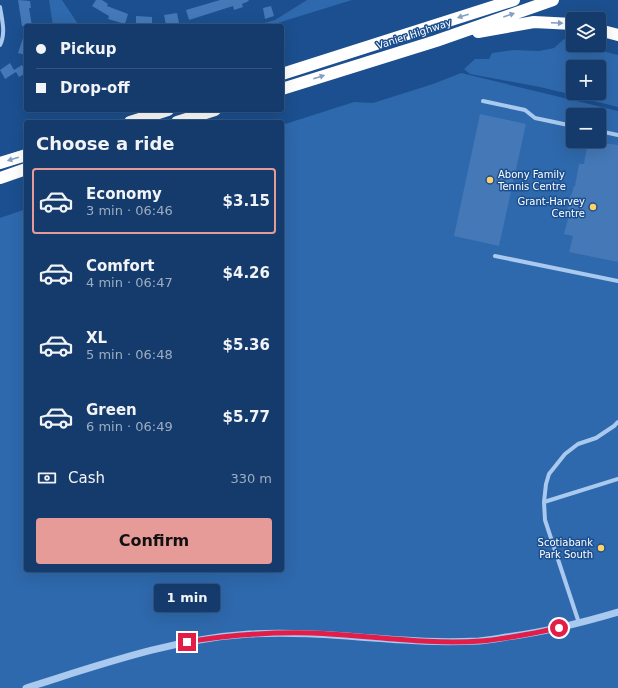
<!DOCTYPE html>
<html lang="en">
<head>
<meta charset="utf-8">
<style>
	:root { --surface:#143b6b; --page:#214673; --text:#f1f3f6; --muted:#9dadc1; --line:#33557e; --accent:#e69b98 }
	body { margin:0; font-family:"DejaVu Sans",sans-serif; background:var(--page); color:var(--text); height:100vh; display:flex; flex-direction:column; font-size:15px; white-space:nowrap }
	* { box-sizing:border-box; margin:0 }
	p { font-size:13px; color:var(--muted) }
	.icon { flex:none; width:22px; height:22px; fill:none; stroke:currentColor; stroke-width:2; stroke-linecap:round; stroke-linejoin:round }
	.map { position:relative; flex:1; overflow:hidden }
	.sheet { position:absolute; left:24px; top:120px; width:260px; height:452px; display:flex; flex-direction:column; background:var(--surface); border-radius:4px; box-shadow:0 4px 16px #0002,0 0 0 1px var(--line) }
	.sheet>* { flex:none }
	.hud { position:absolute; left:24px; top:24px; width:260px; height:88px; border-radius:4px; box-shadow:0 4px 16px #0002,0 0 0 1px var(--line); display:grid; align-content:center; height:88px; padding:0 12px; background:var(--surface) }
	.buttons { position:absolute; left:566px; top:12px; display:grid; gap:8px }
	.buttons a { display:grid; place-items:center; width:40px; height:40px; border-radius:4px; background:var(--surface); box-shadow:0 4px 16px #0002,0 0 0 1px var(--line); font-size:20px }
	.end { position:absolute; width:18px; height:18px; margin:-9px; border:5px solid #e11d48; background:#fff; box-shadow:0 0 0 2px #fff }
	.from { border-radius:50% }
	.bubble { position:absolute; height:28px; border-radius:4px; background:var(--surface); box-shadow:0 4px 16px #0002,0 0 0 1px var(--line); font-size:13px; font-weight:800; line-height:28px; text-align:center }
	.hud b { display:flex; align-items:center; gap:14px; height:38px; font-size:15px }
	.hud b+b { border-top:1px solid var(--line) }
	.hud i { width:10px; height:10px; background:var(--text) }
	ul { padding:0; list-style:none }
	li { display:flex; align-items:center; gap:12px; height:66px; margin:0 8px 6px; padding:0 4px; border:2px solid transparent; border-radius:4px }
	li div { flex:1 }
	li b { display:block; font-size:15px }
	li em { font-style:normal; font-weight:800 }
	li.current { border-color:var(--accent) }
	li>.icon { width:36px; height:36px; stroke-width:1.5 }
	h2 { padding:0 12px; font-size:18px; line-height:48px }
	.pay { display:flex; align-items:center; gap:10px; height:44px; padding:0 12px; font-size:15px }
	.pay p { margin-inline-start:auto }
	.action { display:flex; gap:8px; margin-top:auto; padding:8px 12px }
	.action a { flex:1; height:46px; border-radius:4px; background:var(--accent); color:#111; font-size:16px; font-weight:800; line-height:46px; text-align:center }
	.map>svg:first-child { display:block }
	.green { fill:#2e69ad; fill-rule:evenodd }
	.building { fill:#4478b7 }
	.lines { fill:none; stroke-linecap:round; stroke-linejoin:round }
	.minor { stroke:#a9c9ee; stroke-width:4 }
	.tertiary { stroke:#a9c9ee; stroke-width:7 }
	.motorway { stroke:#fff; stroke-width:12 }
	.oneway { fill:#829ec1 }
	.route { stroke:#e11d48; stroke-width:5 }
	.poi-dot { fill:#ffd166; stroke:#1b4f8f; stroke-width:1.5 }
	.labels { text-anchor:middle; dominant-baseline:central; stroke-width:3; stroke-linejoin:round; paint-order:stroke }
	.street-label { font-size:10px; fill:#fff; stroke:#1b4f8f }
	.poi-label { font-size:10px; fill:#fff; stroke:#1b4f8f; text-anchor:end }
</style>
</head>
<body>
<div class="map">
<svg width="618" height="688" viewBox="0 0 618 688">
	<rect width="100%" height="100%" fill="#1b4f8f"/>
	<path class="green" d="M49 0H62L78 24 81 26H53Z
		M307 0H352L268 26H253L275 20Z
		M564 39 573 43V45H578L618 55V107L594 101 593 93H599V67H573V93H580L579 94H569L540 87 486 77 470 74 464 69 475 59H489L492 53 514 50 539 51 554 48Z
		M461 73 618 111V688H0V218L26 209V570H282V125L354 102 373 103 433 84ZM573 115H599V141H573Z"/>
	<path class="building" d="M18 0 30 1 31 8H29L32 26H22Z
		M96 0H102L108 4 107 6 128 14 125 24 108 19 109 16 92 6Z
		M220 0H248L249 1 242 4 243 7 234 10 233 6 189 20 186 10Z
		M271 6 274 16 265 19 263 8Z
		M177 13 179 23 166 25 164 15Z
		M136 16 152 17V26H136Z
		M25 32H26V55L18 53Z
		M10 63 14 70 22 65 26 73 19 77 16 72 5 79 0 70Z
		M480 114 526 124 499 246 454 236Z
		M588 141 618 145V262L569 252 573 236 564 234 568 219H566L570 195 571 196 574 186H575L579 164H584Z"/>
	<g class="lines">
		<path class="minor" d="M0 7C2 19 6 34 0 45
			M483 101 525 110 535 118 573 126
			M599 131 618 135
			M495 256 618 281
			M544 502 618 479
			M579 623 545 520 544 502 546 484 549 474 565 454 578 444 596 438 614 426 618 422"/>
		<path class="tertiary" d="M26 688C100 665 172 639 249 634 301 631 352 637 403 640 429 642 454 642 479 641 488 640 497 639 506 637 544 632 581 623 618 612"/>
		<path class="motorway" d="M599 30 618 35
			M478 32 534 22 573 24
			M282 74 514 0
			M282 89 436 41 553 0
			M130 122 168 110
			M177 122 215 110
			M0 163 26 155
			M0 178 26 169"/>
	</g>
	<defs><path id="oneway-solid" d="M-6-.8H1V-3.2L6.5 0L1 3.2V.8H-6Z"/></defs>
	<g class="oneway">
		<use href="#oneway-solid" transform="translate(509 15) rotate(-19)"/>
		<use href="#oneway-solid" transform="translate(463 16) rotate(162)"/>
		<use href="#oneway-solid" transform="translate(557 23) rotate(3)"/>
		<use href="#oneway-solid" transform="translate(319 77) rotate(-18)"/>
		<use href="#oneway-solid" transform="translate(13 159) rotate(163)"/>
	</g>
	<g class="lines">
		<path class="route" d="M187 642C228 635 269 632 311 633 368 635 424 645 481 641 507 639 533 633 559 628"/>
	</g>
	<g class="poi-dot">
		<circle cx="490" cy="180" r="4"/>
		<circle cx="593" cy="207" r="4"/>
		<circle cx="601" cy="548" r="4"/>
	</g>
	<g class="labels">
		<g class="street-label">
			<text transform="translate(414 34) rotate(-18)">Vanier Highway</text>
		</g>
		<g class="poi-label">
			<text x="498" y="174" text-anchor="start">Abony Family<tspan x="498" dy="12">Tennis Centre</tspan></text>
			<text x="585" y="201">Grant-Harvey<tspan x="585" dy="12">Centre</tspan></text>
			<text x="593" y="542">Scotiabank<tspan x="593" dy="12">Park South</tspan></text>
		</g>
	</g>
</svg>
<div class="buttons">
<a><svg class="icon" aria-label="layers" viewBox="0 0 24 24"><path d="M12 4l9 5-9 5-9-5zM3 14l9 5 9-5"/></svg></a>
<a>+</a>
<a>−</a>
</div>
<i class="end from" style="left:559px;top:628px"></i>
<i class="end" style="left:187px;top:642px"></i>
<div class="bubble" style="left:154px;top:584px;width:66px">1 min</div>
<div class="hud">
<b><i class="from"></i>Pickup</b>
<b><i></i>Drop-off</b>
</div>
<section class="sheet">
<h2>Choose a ride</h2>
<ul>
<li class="current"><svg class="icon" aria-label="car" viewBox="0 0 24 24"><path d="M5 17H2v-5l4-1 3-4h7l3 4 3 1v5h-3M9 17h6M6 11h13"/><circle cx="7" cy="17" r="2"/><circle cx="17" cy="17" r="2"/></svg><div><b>Economy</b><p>3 min · 06:46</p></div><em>$3.15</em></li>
<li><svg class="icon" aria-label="car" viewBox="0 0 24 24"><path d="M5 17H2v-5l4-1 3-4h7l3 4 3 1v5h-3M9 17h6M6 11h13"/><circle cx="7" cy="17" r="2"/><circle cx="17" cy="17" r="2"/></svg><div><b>Comfort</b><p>4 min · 06:47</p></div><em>$4.26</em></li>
<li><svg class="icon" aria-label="car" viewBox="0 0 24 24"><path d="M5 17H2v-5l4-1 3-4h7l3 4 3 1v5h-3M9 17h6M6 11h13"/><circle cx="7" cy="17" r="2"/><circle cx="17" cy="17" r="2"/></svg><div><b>XL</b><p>5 min · 06:48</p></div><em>$5.36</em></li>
<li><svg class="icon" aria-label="car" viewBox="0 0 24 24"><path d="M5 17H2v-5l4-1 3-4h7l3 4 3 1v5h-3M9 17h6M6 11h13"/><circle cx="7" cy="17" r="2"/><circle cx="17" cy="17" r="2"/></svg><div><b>Green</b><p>6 min · 06:49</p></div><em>$5.77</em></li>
</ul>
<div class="pay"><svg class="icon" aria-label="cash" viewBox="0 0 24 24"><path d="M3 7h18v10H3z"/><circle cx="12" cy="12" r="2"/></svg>Cash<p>330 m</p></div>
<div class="action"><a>Confirm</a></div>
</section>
</div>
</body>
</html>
